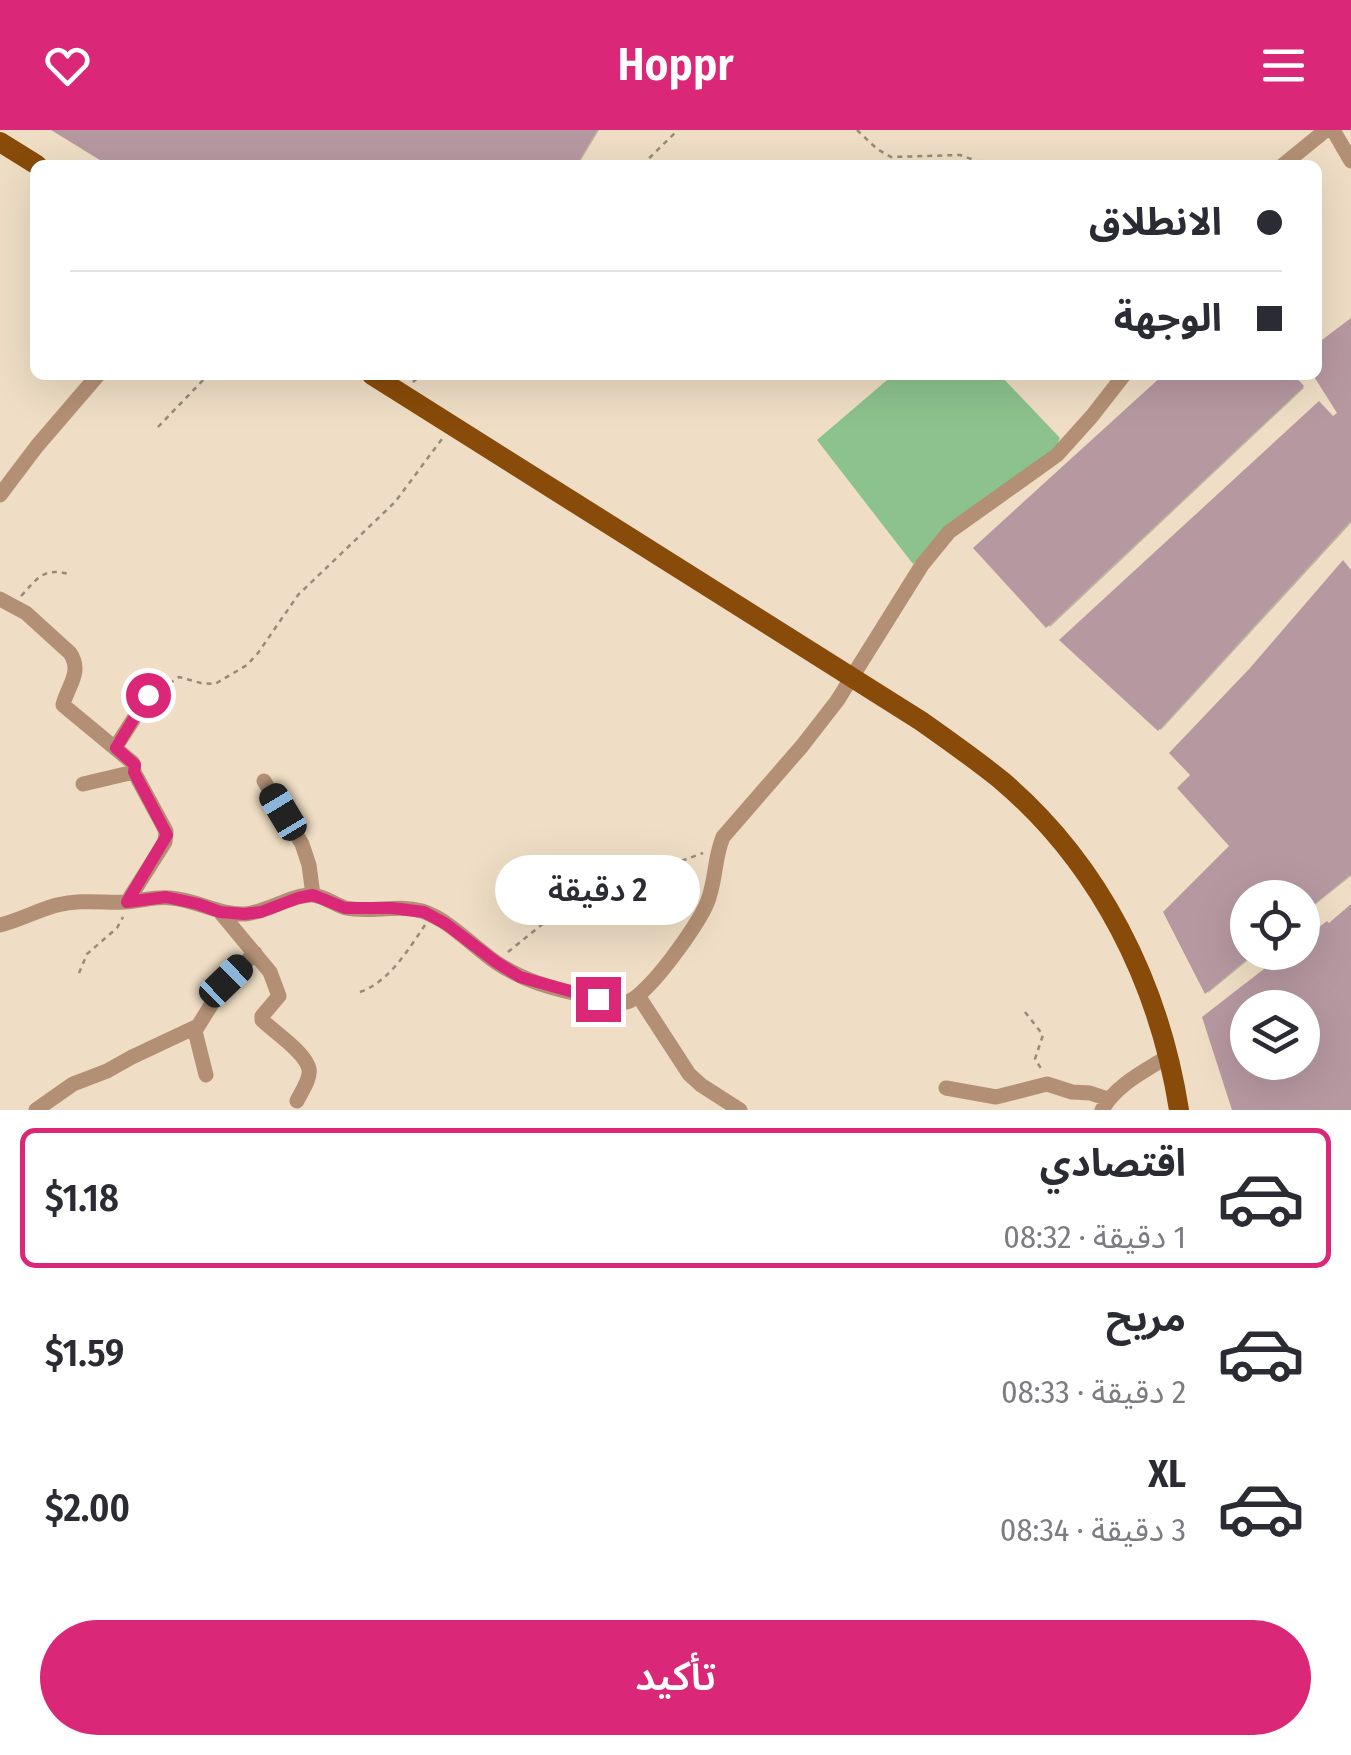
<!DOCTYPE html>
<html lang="ar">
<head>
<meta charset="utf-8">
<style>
	:root { --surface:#fff; --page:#f7f7f7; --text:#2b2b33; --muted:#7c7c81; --line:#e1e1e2; --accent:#db2777 }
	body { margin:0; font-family:"Fira Sans Condensed","Noto Sans Arabic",sans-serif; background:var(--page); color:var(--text); direction:rtl; height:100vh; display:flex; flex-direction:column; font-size:38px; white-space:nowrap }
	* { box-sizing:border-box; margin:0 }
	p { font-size:32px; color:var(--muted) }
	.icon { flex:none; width:55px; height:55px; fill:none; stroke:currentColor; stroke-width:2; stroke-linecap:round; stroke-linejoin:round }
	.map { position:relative; height:980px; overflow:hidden; direction:ltr }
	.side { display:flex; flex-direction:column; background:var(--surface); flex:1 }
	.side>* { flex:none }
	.hud { position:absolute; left:30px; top:30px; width:1292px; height:220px; border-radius:15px; box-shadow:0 10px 40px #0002; direction:rtl; display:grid; align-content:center; height:220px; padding:0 40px; background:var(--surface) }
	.buttons { position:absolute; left:1230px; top:750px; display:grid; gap:20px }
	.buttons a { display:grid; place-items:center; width:90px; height:90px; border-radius:50%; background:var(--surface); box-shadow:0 10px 40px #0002; font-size:50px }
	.end { position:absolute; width:45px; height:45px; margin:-22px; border:12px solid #db2777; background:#fff; box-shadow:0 0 0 5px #fff }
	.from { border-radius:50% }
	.bubble { position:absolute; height:70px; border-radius:35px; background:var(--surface); box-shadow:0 10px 40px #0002; font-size:32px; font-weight:600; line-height:70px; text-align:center; direction:rtl }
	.car { position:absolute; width:30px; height:60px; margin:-30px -15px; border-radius:12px; box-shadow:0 0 8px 2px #0007; background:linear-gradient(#222 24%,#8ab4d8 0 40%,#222 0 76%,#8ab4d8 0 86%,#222 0) }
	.hud b { display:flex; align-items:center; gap:35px; height:95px; font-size:38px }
	.hud b+b { border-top:2px solid var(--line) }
	.hud i { width:25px; height:25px; background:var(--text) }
	ul { padding:18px 0 0; list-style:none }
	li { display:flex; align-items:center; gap:30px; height:140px; margin:0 20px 15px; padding:0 20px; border:5px solid transparent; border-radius:15px }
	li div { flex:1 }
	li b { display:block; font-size:38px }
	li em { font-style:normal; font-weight:600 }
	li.active { border-color:var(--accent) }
	li>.icon { width:90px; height:90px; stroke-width:1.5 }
	.action { display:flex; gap:20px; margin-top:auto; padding:20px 40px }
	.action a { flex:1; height:115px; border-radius:60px; background:var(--accent); color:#fff; font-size:40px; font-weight:600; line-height:115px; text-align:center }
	header { display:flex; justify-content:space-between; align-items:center; height:130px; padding:0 40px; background:var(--accent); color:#fff; font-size:45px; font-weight:600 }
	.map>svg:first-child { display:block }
	.green { fill:#8cc28e }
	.shadow { fill:#0003 }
	.building { fill:#b698a1; fill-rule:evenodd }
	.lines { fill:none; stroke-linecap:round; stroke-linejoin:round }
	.path { stroke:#968a79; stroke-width:2.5; stroke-dasharray:5 5; stroke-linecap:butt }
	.minor { stroke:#b39075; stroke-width:15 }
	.major { stroke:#884b09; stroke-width:20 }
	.route { stroke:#db2777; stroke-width:12 }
</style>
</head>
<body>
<header><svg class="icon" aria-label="menu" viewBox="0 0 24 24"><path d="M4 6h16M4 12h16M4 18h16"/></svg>Hoppr<svg class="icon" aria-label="heart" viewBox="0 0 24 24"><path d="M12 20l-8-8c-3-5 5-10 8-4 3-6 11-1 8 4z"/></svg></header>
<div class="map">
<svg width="1351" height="980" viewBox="0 0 1351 980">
	<rect width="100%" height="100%" fill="#efdec5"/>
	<path class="green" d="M893 245H1000L1060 308 1054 322 963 388 913 434 817 310Z"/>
	<path class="shadow" d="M57 0H599L578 35H113Z
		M1351 191V393L1161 600 1063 510 1341 283 1316 245 1318 216Z
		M1166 245H1292L1304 258 1050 497 977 418Z
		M1351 441V746L1302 785V768H1248V822H1258L1208 863 1232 716Z"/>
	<path class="building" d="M51 0H597L576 35H108Z
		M1351 188V390L1158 601 1059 510 1319 271 1333 286 1337 283 1313 245H1318V213Z
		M1163 245H1294L1304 256 1046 498 973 418Z
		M1343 430 1351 440V744L1302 784V768H1248V822H1255L1205 864 1163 782 1229 716 1177 658 1190 645 1169 623 1250 538Z
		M1351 774V980H1232L1202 887 1286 822H1302V810L1327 791 1329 793ZM1248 878H1302V932H1248Z"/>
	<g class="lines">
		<path class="path" d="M857 0 877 19 891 27 960 25 988 35
			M642 35 678 0
			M413 252 421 245
			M158 297 208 245
			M21 466C37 449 43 437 69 444
			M161 559 179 547 201 553 215 554 247 535 258 523 298 465 395 372 442 309
			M508 822 545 792 561 783 601 777 659 739 703 723
			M79 843 87 824 117 798 123 787
			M360 862C389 852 408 820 425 795
			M1025 882 1043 905 1035 929 1042 940"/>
		<path class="minor" d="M1333 0 1351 31
			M1283 35 1326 0
			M0 365 37 316 98 245
			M0 469 26 483 70 523C83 542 67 557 63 575L133 633 134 642
			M115 618 149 565
			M264 651 302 714 309 735 313 765
			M83 654 134 642 166 701 165 712 127 772
			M220 782 270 842 279 866 262 886V890C274 902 306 923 309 939 311 949 301 962 297 971
			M0 795C20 790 38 780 57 775 81 769 102 773 126 772 141 771 156 766 171 768 197 770 218 785 245 784 268 782 290 765 311 765 324 765 334 775 346 778 371 783 397 774 422 781 450 790 473 817 497 833 524 851 551 858 582 865 597 869 611 875 627 872 647 867 699 794 707 773 716 752 714 728 723 707L802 616 837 571 922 435 949 402 1057 325 1092 286 1124 245
			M639 867 689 944 701 955 740 980
			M206 945 195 901 226 851 255 823
			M946 958 996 967 1047 954 1072 962 1090 963 1108 969
			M36 980 73 954 107 941 132 927 198 896
			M1102 980C1116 955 1143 942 1167 927"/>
		<path class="major" d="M0 12 37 35
			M372 245 921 591C948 610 975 629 1001 650 1100 734 1159 853 1179 980"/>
	</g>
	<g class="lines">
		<path class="route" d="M148 565 116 618 135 635 134 642 167 705 127 772 166 767 198 774 220 782 244 784 261 782 298 768 313 765 345 778H392L424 782 446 794 496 832 520 847 598 869"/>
	</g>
</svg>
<div class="buttons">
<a><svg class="icon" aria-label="locate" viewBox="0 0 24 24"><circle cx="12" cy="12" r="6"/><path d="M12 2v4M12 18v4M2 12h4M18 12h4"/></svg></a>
<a><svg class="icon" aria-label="layers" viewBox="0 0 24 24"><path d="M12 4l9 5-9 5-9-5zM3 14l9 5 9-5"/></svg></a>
</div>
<i class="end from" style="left:148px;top:565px"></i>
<i class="end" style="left:598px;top:869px"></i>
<div class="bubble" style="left:495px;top:725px;width:205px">2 دقيقة</div>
<i class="car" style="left:283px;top:682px;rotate:329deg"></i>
<i class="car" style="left:226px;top:851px;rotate:46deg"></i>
<div class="hud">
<b><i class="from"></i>الانطلاق</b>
<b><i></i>الوجهة</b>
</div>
</div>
<section class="side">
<ul>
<li class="active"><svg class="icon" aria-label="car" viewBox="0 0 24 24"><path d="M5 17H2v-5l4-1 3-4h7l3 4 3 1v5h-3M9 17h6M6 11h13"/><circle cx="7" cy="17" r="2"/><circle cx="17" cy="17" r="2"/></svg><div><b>اقتصادي</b><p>1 دقيقة · 08:32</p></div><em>$1.18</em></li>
<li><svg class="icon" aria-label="car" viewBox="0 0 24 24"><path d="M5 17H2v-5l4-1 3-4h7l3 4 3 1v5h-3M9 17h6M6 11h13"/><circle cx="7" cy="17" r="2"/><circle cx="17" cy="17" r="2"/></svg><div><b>مريح</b><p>2 دقيقة · 08:33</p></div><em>$1.59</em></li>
<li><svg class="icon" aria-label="car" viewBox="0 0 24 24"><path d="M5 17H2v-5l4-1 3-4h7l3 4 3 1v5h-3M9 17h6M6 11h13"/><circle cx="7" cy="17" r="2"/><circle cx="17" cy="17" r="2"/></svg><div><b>XL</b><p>3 دقيقة · 08:34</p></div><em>$2.00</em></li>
</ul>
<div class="action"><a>تأكيد</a></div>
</section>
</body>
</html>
